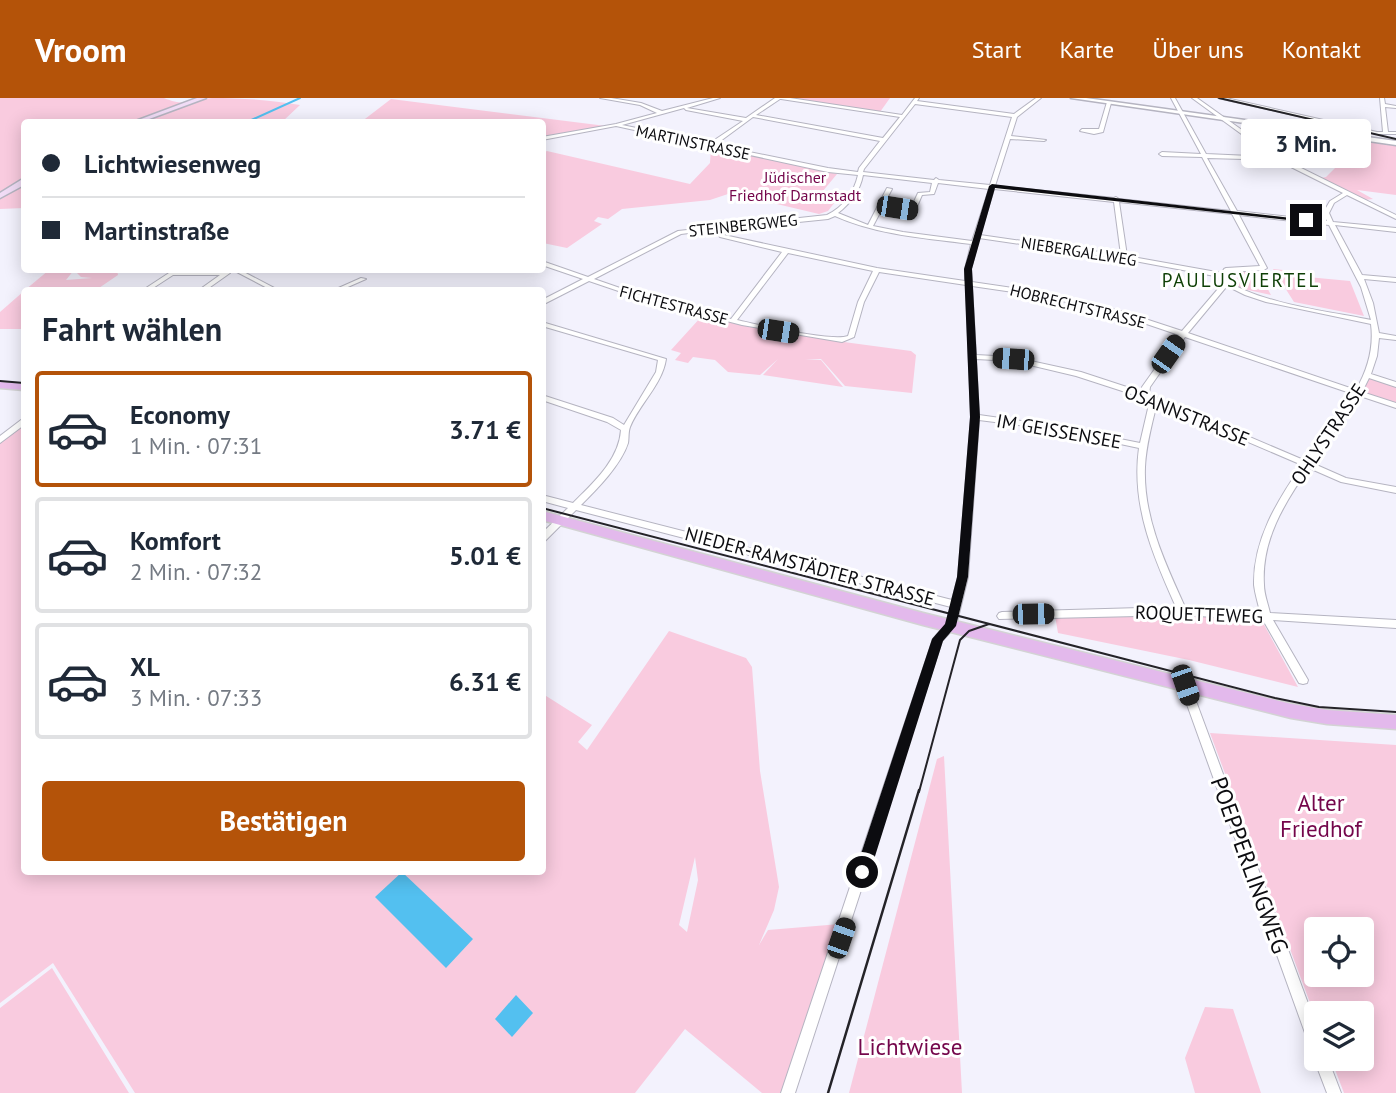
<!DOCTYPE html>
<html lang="de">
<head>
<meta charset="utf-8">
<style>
	:root { --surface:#fff; --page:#f6f6f7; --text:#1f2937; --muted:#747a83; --line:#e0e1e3; --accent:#b45309 }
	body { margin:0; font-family:"PT Sans",sans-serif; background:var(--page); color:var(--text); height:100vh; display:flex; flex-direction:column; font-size:26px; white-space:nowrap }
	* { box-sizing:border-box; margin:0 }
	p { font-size:23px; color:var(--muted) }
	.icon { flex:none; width:38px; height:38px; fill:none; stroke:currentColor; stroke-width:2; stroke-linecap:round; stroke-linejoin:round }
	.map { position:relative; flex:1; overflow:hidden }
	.details { position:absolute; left:21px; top:189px; width:525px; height:588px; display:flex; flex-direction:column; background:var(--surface); border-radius:7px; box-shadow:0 4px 18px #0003 }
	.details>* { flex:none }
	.hud { position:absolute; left:21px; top:21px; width:525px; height:154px; border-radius:7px; box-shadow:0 4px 18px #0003; display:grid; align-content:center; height:154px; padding:0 21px; background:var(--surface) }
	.tools { position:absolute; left:1304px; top:819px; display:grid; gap:14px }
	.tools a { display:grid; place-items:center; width:70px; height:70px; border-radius:7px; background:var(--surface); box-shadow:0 4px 18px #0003; font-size:35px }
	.end { position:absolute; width:32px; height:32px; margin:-16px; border:9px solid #0c0c10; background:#fff; box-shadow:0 0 0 4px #fff }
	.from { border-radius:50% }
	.bubble { position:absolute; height:49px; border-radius:7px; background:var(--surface); box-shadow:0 4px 18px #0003; font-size:23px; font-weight:800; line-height:49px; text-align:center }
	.car { position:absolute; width:21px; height:42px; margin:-21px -10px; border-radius:9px; box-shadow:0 0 5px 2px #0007; background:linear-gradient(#222 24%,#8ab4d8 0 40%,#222 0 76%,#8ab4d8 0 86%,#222 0) }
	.hud b { display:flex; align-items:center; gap:24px; height:66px; font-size:26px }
	.hud b+b { border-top:2px solid var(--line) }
	.hud i { width:18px; height:18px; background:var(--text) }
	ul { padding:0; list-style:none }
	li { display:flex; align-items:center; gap:21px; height:116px; margin:0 14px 10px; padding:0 7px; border:4px solid var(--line); border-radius:7px }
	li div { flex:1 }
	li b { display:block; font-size:26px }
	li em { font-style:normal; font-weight:800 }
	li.active { border-color:var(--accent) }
	li>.icon { width:63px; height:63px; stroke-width:1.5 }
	h2 { padding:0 21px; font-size:32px; line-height:84px }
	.primary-button { display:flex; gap:14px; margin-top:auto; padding:14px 21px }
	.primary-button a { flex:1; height:80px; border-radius:7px; background:var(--accent); color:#fff; font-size:28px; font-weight:800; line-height:80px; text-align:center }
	header { display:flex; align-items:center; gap:42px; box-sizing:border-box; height:98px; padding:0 35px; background:var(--accent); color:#fff }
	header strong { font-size:33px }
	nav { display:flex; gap:38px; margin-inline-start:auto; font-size:24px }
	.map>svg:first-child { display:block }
	.green { fill:#f9cbdf; fill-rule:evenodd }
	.water { fill:#53c0f0 }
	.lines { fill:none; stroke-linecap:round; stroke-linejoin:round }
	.stream { stroke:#53c0f0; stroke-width:2 }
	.minor-casing { stroke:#b5b4c1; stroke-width:2 }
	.tertiary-casing { stroke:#b5b4c1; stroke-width:3 }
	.secondary-casing { stroke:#b5b4c1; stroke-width:3 }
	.primary-casing { stroke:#d3d3d4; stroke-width:3 }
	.minor { fill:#fff; fill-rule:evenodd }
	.tertiary { fill:#fff; fill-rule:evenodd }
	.secondary { fill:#f1dcf6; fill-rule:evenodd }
	.primary { fill:#e3b9ec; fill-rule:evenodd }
	.tram-far1 { stroke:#242328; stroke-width:2 }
	.tram { stroke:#242328; stroke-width:2.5 }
	.route { fill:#0c0c10 }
	.labels { text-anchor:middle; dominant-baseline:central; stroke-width:6; stroke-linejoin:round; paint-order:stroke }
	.far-street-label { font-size:16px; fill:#0c0c10; stroke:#fff }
	.far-park-label { font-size:16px; fill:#74064b; stroke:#fff }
	.far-quarter-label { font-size:19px; letter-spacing:2px; fill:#0e3f05; stroke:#fff }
	.street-label { font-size:19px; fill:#0c0c10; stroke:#fff }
	.near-park-label { font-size:23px; fill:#74064b; stroke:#fff }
	.near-street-label { font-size:23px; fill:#0c0c10; stroke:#fff }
</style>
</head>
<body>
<header>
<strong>Vroom</strong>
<nav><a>Start</a><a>Karte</a><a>Über uns</a><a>Kontakt</a></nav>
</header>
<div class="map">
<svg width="1396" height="995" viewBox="0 0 1396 995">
	<rect width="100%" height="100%" fill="#f3f2fd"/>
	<path class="green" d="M0 0H164C185 9 192 2 212 0 242 0 271 2 300 7L282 24H24V110L0 111Z
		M791 0H890L880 14Z
		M391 1 606 28 543 38 542 24H361Z
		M1366 43 1396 47V97L1357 92 1373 101 1365 102 1321 80 1326 79 1337 68 1368 55Z
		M711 49 837 76 818 99 835 104 828 113 819 116 731 95 710 102 622 111 608 121 598 119 594 123 602 126 567 150 543 145 542 55 547 53 690 86 710 65Z
		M1273 171 1283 172 1286 177 1350 183 1364 218 1294 204Z
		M49 172H74L66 182 92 180 81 179 76 174 79 172H117L118 177 96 192H25Z
		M1255 172 1258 173 1271 197 1239 190 1228 182 1230 175Z
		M24 193V231H0V214Z
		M701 219 829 242 911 253 916 257 912 295 845 288 821 261H805L821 262 843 289 763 277 778 261 760 277 728 274 715 262 693 259 688 265 675 262 681 255 671 252Z
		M1368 277 1396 287V308L1358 295Z
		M24 322V774H542L543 596 592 627 578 644 587 652 669 533 746 560 752 569 760 673 779 789 774 812 759 847 768 832 840 826 782 995H762L685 931 635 995H135L53 865 0 905V342ZM695 759 698 782 687 834 679 827Z
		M1183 516 1262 523 1298 589 1189 562 1058 535 1055 518Z
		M1210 635 1396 647V995H1344L1331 961H1362V915H1316V921ZM1316 831H1362V877H1316Z
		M944 658 962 995H849L937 661Z
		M52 870 129 995H0V910Z
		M1205 909 1233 911 1261 995H1195L1185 960Z"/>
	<path class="water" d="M402 774 473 841 446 870 375 799Z
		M516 897 533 915 512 939 495 921Z"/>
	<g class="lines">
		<path class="stream" d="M247 24 300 0"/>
		<g class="minor-casing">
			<path id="minor" d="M600 0H611L641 5 662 13 713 0H720L687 10 746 20 775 0H790L902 17 915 0H919L917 3 1014 16 1036 0H1041L1017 19 1011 38 1046 42 1044 43 1010 41 995 88 1114 100 1116 99 1119 101 1231 113 1202 59 1162 58 1159 56 1162 54 1201 56 1171 0H1175L1206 56 1273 59 1192 0H1197L1270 52 1324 50 1323 47H1327L1330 51 1327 53 1274 55 1281 60 1396 117V121L1394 120 1347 97 1334 105 1329 115 1333 124 1396 130V134L1335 127 1362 177 1396 180V184L1364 181 1373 205 1379 235 1396 238V242L1379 240 1377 258 1371 276 1396 284V289L1369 280 1362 294 1396 305V310L1360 298 1312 365 1346 380 1396 389V395L1341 384 1309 370C1284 405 1261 443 1264 487 1264 496 1268 506 1270 515L1396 522V530L1273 522 1308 582 1307 585 1303 586 1299 585 1263 522 1182 517 999 521 997 518 999 515 1002 514 1176 509C1153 458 1131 407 1139 350L1050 331 979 322 968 479 956 528 942 543 795 995H781L933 541 946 526 951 509 576 412 545 443 542 444V435L568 410 542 403V397L573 405C593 385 619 362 621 332L607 324 542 302V297L613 320 624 327 656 274 658 262 542 228V224L666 261C662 287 640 305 630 329 628 334 629 340 628 345 621 367 597 391 581 407L952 502 958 479 971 319 966 187 879 174 864 204 854 239 842 244 742 227 642 201 589 183 542 207V202L583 181 542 167V163L588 179 678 133 827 117C843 109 854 95 858 77L828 74 616 28 542 42V39L616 26 657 15 640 7ZM780 1H781L900 19 883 40 756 17ZM915 6 1012 19 990 87 939 82 936 80 934 82 863 74 864 71ZM684 10 686 12 743 23 710 45 622 27ZM753 19 880 43 859 70 858 74 828 70 715 47ZM1207 60 1277 62 1343 95 1330 103 1323 115 1327 123 1237 113ZM863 77 932 85 930 94 918 95 911 110 884 106 892 91 887 90 868 127 838 115C851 105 860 93 863 77ZM938 85 989 91 972 143 903 134 873 128 883 109 915 113 922 97 934 96ZM994 91 1114 104 1121 157 980 137ZM1119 104 1232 116 1260 168 1226 170 1224 171 1222 175 1127 158ZM1239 117 1329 127 1361 189 1371 222C1332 214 1256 205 1225 181L1228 174 1264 172 1267 170ZM835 118C878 137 924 140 971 146L965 171V183L877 170 724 137 719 132 828 121ZM713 132 720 139 782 154 731 221 646 199 594 181 681 136ZM979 140 1124 161 1220 179 1219 181 1223 185 1182 233 1124 214 1046 195 972 184 971 171ZM788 155 873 173 858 204 848 238C831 244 759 227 737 222ZM972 188 1046 199 1120 217 1179 237 1142 289V294L1081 274 1013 259 976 257ZM1227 188 1245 197 1266 204 1371 226C1374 250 1368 271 1356 292L1188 235ZM1185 239 1353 296 1306 363 1149 296 1150 289ZM976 261 1013 263 1076 278 1150 302 1140 345 1050 327 979 317ZM1157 305 1302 367C1277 403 1253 442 1254 487 1255 496 1258 505 1260 514L1185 509C1165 465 1143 419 1145 369 1146 347 1152 326 1157 305Z
				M1218 0H1226L1377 34H1383L1380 0H1384L1385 6 1396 8V10L1385 9 1388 34H1396V36H1377Z
				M1107 4 1111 5 1103 34 1094 36 1080 33 1082 31H1099Z
				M233 172H240L278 192H271Z
				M172 173H227L230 175 206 192H199L220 177H173L150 192H143Z
				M361 180 366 181 341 192H334Z
				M21 322H24V327L0 345V338Z
				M1185 583 1189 584 1190 587 1316 927V953L1311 951 1309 946 1180 587 1181 584Z
				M1316 956V961H1328L1341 995H1327L1314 961Z"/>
		</g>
		<g class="tertiary-casing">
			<path id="tertiary" d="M1071 0H1086L1396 43V47Z"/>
		</g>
		<g class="secondary-casing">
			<path id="secondary" d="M197 0H206L141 24H133Z
				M21 82H24V87L0 100V95Z"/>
		</g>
		<g class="primary-casing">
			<path id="primary" d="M0 284 24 286V292L0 290Z
				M542 413 923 515 1291 606 1327 612 1396 617V631L1327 626 1291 620 923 527 542 422Z"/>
		</g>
		<use href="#minor" class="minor"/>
		<use href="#tertiary" class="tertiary"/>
		<use href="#secondary" class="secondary"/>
		<use href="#primary" class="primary"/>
		<path class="tram-far1" d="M1219 0 1396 41
			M0 283 24 285
			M542 410 1275 600 1319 609 1396 614
			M919 694 960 542 969 533 989 526"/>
		<path class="tram" d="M828 995 919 692"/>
	</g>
	<path class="route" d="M992 86 1309 122 1306 124 995 90 972 171 980 319 968 479 956 528 943 543 870 774 868 779 862 781 857 779 855 774 932 541 945 526 957 479 970 319 964 171 989 88Z"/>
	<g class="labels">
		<g class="far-street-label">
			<text transform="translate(693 44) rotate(12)">MARTINSTRASSE</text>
			<text transform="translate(743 127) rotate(-6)">STEINBERGWEG</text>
			<text transform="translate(1079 153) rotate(9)">NIEBERGALLWEG</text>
			<text transform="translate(674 207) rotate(15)">FICHTESTRASSE</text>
			<text transform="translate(1078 208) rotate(14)">HOBRECHTSTRASSE</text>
		</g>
		<g class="far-park-label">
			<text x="795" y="79">Jüdischer<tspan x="795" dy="18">Friedhof Darmstadt</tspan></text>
		</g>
		<g class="far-quarter-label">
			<text x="1241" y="182">PAULUSVIERTEL</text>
		</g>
		<g class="street-label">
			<text transform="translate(1187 317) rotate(22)">OSANNSTRASSE</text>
			<text transform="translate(1059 333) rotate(10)">IM GEISSENSEE</text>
			<text transform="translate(1328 336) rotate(-56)">OHLYSTRASSE</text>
			<text transform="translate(810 468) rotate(15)">NIEDER-RAMSTÄDTER STRASSE</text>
			<text transform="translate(1199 516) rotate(2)">ROQUETTEWEG</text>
		</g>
		<g class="near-park-label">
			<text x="1321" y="704">Alter<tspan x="1321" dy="26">Friedhof</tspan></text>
			<text x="910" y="948">Lichtwiese</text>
		</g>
		<g class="near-street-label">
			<text transform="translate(1250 767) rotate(70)">POEPPERLINGWEG</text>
		</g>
	</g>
</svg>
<div class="tools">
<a><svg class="icon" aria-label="locate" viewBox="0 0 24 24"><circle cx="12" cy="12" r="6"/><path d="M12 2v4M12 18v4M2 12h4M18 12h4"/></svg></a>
<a><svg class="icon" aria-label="layers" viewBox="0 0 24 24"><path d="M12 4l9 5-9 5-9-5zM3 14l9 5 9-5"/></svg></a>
</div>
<i class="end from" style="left:862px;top:774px"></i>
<i class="end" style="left:1306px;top:122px"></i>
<div class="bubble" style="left:1241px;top:21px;width:130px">3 Min.</div>
<i class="car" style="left:897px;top:110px;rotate:99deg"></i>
<i class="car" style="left:778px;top:233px;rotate:99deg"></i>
<i class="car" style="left:1168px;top:256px;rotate:35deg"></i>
<i class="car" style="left:1013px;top:261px;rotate:274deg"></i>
<i class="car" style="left:1033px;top:516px;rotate:89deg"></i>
<i class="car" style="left:1185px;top:587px;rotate:161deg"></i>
<i class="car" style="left:841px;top:840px;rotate:19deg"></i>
<div class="hud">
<b><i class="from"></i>Lichtwiesenweg</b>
<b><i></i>Martinstraße</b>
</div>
<section class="details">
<h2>Fahrt wählen</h2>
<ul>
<li class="active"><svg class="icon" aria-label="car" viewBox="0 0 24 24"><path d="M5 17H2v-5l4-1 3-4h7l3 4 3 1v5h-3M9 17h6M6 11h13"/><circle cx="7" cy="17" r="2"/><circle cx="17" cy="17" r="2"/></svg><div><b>Economy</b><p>1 Min. · 07:31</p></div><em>3.71 €</em></li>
<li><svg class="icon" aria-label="car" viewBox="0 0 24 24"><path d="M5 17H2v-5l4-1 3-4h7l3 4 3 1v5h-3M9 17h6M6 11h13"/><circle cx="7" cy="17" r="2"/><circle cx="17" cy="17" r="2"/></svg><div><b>Komfort</b><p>2 Min. · 07:32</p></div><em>5.01 €</em></li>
<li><svg class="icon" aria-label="car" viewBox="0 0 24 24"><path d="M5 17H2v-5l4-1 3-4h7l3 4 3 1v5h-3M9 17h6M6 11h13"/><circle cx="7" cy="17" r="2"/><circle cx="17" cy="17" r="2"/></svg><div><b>XL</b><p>3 Min. · 07:33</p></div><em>6.31 €</em></li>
</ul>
<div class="primary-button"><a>Bestätigen</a></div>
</section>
</div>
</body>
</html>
